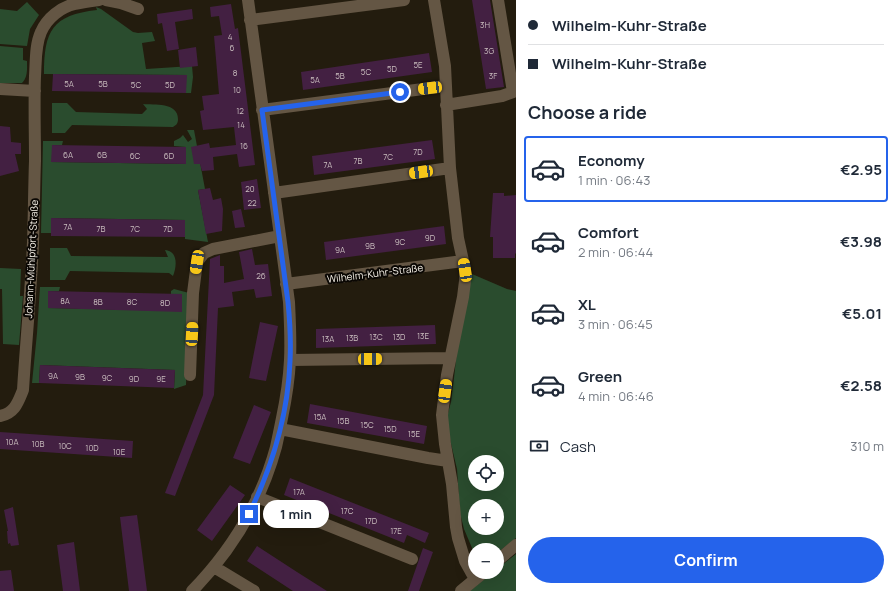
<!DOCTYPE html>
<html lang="en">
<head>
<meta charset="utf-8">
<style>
	:root { --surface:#fff; --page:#f2f2f3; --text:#1f2937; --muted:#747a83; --line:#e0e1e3; --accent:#2563eb }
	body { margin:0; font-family:Manrope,sans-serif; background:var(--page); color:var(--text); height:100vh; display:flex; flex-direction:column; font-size:15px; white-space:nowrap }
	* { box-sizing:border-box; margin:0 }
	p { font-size:13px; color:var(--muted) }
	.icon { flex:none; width:22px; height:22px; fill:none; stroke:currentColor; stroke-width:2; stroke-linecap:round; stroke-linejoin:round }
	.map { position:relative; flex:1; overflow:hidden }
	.panel { display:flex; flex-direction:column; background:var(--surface); width:380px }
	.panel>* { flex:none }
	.banner { display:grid; align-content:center; height:88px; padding:0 12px; background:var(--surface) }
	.fabs { position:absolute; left:468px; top:455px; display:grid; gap:8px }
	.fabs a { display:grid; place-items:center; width:36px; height:36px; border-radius:50%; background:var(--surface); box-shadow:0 4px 16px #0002; font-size:20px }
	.end { position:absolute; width:18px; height:18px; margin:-9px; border:5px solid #2563eb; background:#fff; box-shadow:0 0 0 2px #fff }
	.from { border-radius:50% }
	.bubble { position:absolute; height:28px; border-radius:14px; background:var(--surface); box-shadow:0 4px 16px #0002; font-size:13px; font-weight:700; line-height:28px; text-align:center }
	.car { position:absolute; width:12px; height:24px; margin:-12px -6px; border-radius:5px; box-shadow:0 0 3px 1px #0007; background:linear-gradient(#f5c518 24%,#345 0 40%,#f5c518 0 76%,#345 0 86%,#f5c518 0) }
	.banner b { display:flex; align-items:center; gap:14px; height:38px; font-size:15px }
	.banner b+b { border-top:1px solid var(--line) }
	.banner i { width:10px; height:10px; background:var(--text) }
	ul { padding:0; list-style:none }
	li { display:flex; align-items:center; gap:12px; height:66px; margin:0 8px 6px; padding:0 4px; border:2px solid transparent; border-radius:4px }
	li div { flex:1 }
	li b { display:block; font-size:15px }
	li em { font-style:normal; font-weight:700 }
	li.active { border-color:var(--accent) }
	li>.icon { width:36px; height:36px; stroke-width:1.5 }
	h2 { padding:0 12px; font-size:18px; line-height:48px }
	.pay { display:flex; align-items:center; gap:10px; height:44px; padding:0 12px; font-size:15px }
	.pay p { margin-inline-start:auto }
	.cta { display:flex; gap:8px; margin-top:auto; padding:8px 12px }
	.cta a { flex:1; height:46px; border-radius:24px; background:var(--accent); color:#fff; font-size:16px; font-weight:700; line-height:46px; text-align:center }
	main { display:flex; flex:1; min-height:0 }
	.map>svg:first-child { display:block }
	.green { fill:#2a4c2e; fill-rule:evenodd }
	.building { fill:#432042 }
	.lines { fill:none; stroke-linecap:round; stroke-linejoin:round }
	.minor { stroke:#645644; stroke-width:12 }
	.route { stroke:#2563eb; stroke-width:5 }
	.labels { text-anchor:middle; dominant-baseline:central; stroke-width:4; stroke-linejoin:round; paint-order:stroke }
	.number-label { font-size:8px; fill:#cabebf }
	.street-label { font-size:10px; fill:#f7f2e9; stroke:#0a0703 }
</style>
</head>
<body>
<main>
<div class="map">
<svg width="516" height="591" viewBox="0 0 516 591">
	<rect width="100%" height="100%" fill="#231c0e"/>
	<path class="green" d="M27 2 39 15 30 29 27 46 0 44V9L17 11Z
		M96 7 101 9 133 32 138 33 152 32 155 41 142 43 146 69 192 66 193 77 191 93H186V75L44 74C44 31 52 15 97 10Z
		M0 46 23 48V60L27 61C27 69 28 77 22 83H0Z
		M52 103H67L76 112 142 114 147 109 143 104C154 105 178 102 178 119 178 124 176 125 173 127L72 125 65 133H52Z
		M187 130H194L205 189 198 190 208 242 185 239V220L51 218V233H41L43 141H63L62 145H52V162L185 164 186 147 174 146V141L180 138 183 135 188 142 192 139Z
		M50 248H67L71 256 168 257 165 250C178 251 177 266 173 276L169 273 70 271 65 280H50Z
		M0 268 21 269 20 296H23L19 345 3 344 2 289H0Z
		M472 274 507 289 516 291V538L497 553V550H475V555L464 529 460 513 457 469 448 431 447 417 451 402 454 378 459 332ZM475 462H497V484H475ZM475 506H497V528H475Z
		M40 287H60L59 291H48V308L182 311V294H171V291L174 289 189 293 186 385 174 389 175 370 40 365 39 383H32L37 333Z
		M516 554V591H470L493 572H497V569Z"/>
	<path class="building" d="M472 0H490L504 87 486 89Z
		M231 4 235 29 238 28 255 165 239 167 237 154 213 157 214 170 202 171 200 164H194L191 147 209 143 210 148 236 145 234 127 203 130 200 111 204 110 202 96 219 94 214 36 222 35 219 16 211 17 210 7Z
		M192 9 193 19 175 22 179 49 167 51 162 23 158 24 157 14Z
		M196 47 198 66 180 68 178 50Z
		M429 53 432 72 303 90 301 72Z
		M53 74 187 75 186 93 52 91Z
		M0 126 10 127 11 142 21 143V154H15L19 171 0 176Z
		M432 140 435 159 314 175 312 156Z
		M52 145 186 147V164L51 162Z
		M257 179 261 208 244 210 241 182Z
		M210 188 213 200 221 198 223 209 222 231 206 234 198 190Z
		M493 193H504V196L516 195V253L515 254V258H493V237H490Z
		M241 209 245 227 235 228 232 211Z
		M51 218 185 220V237L51 236Z
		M444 226 446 244 326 260 324 242Z
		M252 249 255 265 268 264 272 296 256 298 254 289 232 292 234 306 218 308 214 395 175 496 165 493 203 395 210 259 220 255V266H224V283L244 279 239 252Z
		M48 291 182 294V312L48 308Z
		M260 322 278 326 266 381 249 378Z
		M435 325 436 344 316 348V329Z
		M40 365 175 370 174 388 39 383Z
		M310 404 427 426 424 444 307 423Z
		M254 405 271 412 250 464 233 458Z
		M0 432 133 441 132 458 0 449Z
		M290 478 429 533 425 543 407 535 404 543 284 495Z
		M230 485 245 495 212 541 197 530Z
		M13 507 19 545 11 546 10 543 8 544 7 531H8L4 510Z
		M137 515 142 552 147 591H129L120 517Z
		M74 542 80 591H63L57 545Z
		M257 546 297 572 327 591H293L247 561Z
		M423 548 433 552 419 591H408Z
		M11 570 14 591H0V571Z"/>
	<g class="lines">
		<path class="minor" d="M106 0 121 3 138 9
			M434 0 445 66 450 168 458 238 465 270V281L463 297 447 375 442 415 445 444 452 484 456 527 458 538 465 561 475 579
			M250 20 404 0
			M0 89 35 91
			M446 105 502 96 513 92 498 0
			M262 110 446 86
			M274 193 450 168
			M286 284 463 261
			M290 360 450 358
			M190 375 193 293 197 262 204 253 213 249 280 236
			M0 416C15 413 18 402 23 390 26 341 31 292 33 242 34 215 34 188 35 161 35 133 34 104 35 76 36 62 35 45 41 32 47 18 61 7 75 4 83 2 91 1 99 0
			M280 429 428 458 448 461
			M257 497 412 559
			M497 561 516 545
			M214 567 254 591
			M192 591C231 551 261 502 276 447 278 438 280 428 282 418 286 399 289 380 290 360 291 341 290 322 289 302L248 0
			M461 591 484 572"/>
	</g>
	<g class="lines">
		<path class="route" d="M249 514C272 467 288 414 290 361 291 341 290 322 288 302L262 110 400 92"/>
	</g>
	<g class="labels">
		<g class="number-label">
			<text x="485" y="24">3H</text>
			<text x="230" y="36">4</text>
			<text x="232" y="47">6</text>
			<text x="489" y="50">3G</text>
			<text x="418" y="64">5E</text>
			<text x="392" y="68">5D</text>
			<text x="366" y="71">5C</text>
			<text x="235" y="72">8</text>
			<text x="340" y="75">5B</text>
			<text x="493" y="75">3F</text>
			<text x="315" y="79">5A</text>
			<text x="69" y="83">5A</text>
			<text x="103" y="83">5B</text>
			<text x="136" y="84">5C</text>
			<text x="170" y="84">5D</text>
			<text x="237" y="89">10</text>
			<text x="240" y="110">12</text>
			<text x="241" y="124">14</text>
			<text x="244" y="145">16</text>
			<text x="418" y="151">7D</text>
			<text x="68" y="154">6A</text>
			<text x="102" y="154">6B</text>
			<text x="135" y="155">6C</text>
			<text x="169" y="155">6D</text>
			<text x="388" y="156">7C</text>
			<text x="358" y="160">7B</text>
			<text x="328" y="164">7A</text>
			<text x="250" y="188">20</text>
			<text x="252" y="202">22</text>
			<text x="68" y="226">7A</text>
			<text x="101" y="228">7B</text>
			<text x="135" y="228">7C</text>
			<text x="168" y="228">7D</text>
			<text x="430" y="237">9D</text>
			<text x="400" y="241">9C</text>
			<text x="370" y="245">9B</text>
			<text x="340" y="249">9A</text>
			<text x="261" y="275">26</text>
			<text x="65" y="300">8A</text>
			<text x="98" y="301">8B</text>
			<text x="132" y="301">8C</text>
			<text x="165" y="302">8D</text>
			<text x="423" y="335">13E</text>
			<text x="376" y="336">13C</text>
			<text x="399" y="336">13D</text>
			<text x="352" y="337">13B</text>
			<text x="328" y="338">13A</text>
			<text x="53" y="375">9A</text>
			<text x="80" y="376">9B</text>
			<text x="107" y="377">9C</text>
			<text x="134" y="378">9D</text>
			<text x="161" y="378">9E</text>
			<text x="320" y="416">15A</text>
			<text x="343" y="420">15B</text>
			<text x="367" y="424">15C</text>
			<text x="390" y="428">15D</text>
			<text x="414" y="433">15E</text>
			<text x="12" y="441">10A</text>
			<text x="38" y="443">10B</text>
			<text x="65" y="445">10C</text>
			<text x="92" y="447">10D</text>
			<text x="119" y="451">10E</text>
			<text x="299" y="491">17A</text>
			<text x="347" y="510">17C</text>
			<text x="371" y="520">17D</text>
			<text x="396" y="530">17E</text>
		</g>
		<g class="street-label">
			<text transform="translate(31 259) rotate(-87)">Johann-Mühlpfort-Straße</text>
			<text transform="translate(375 273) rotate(-7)">Wilhelm-Kuhr-Straße</text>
		</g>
	</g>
</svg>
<div class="fabs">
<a><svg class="icon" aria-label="locate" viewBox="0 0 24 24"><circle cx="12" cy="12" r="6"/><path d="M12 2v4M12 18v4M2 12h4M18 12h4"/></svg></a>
<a>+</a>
<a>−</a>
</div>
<i class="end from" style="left:400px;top:92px"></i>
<i class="end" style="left:249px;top:514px"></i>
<div class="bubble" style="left:263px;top:500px;width:66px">1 min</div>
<i class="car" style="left:430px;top:88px;rotate:263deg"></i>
<i class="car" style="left:421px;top:172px;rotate:262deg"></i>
<i class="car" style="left:197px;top:262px;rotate:189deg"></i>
<i class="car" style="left:465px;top:270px;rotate:351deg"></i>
<i class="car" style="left:192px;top:334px;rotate:3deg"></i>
<i class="car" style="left:370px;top:359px;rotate:89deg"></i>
<i class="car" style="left:445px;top:391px;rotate:8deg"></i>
</div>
<section class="panel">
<div class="banner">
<b><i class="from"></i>Wilhelm-Kuhr-Straße</b>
<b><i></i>Wilhelm-Kuhr-Straße</b>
</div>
<h2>Choose a ride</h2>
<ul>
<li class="active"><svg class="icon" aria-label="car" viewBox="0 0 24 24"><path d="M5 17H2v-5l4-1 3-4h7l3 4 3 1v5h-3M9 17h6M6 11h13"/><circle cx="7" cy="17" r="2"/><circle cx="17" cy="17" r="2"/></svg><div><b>Economy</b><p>1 min · 06:43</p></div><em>€2.95</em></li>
<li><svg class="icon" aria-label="car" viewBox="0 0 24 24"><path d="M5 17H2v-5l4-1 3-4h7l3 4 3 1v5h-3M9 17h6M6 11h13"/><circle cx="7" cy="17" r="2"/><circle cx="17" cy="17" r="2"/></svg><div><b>Comfort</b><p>2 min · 06:44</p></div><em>€3.98</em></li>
<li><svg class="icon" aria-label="car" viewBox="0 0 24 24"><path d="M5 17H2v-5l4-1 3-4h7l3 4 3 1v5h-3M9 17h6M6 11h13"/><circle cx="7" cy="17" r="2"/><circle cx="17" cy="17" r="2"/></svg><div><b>XL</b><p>3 min · 06:45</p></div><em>€5.01</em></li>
<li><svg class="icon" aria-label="car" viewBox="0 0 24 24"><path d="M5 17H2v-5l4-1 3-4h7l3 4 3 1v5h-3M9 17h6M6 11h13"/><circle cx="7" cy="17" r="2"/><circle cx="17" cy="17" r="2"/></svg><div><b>Green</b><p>4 min · 06:46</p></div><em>€2.58</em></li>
</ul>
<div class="pay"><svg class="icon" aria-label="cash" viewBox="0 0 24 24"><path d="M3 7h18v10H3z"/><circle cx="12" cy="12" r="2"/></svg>Cash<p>310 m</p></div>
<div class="cta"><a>Confirm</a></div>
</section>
</main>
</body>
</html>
